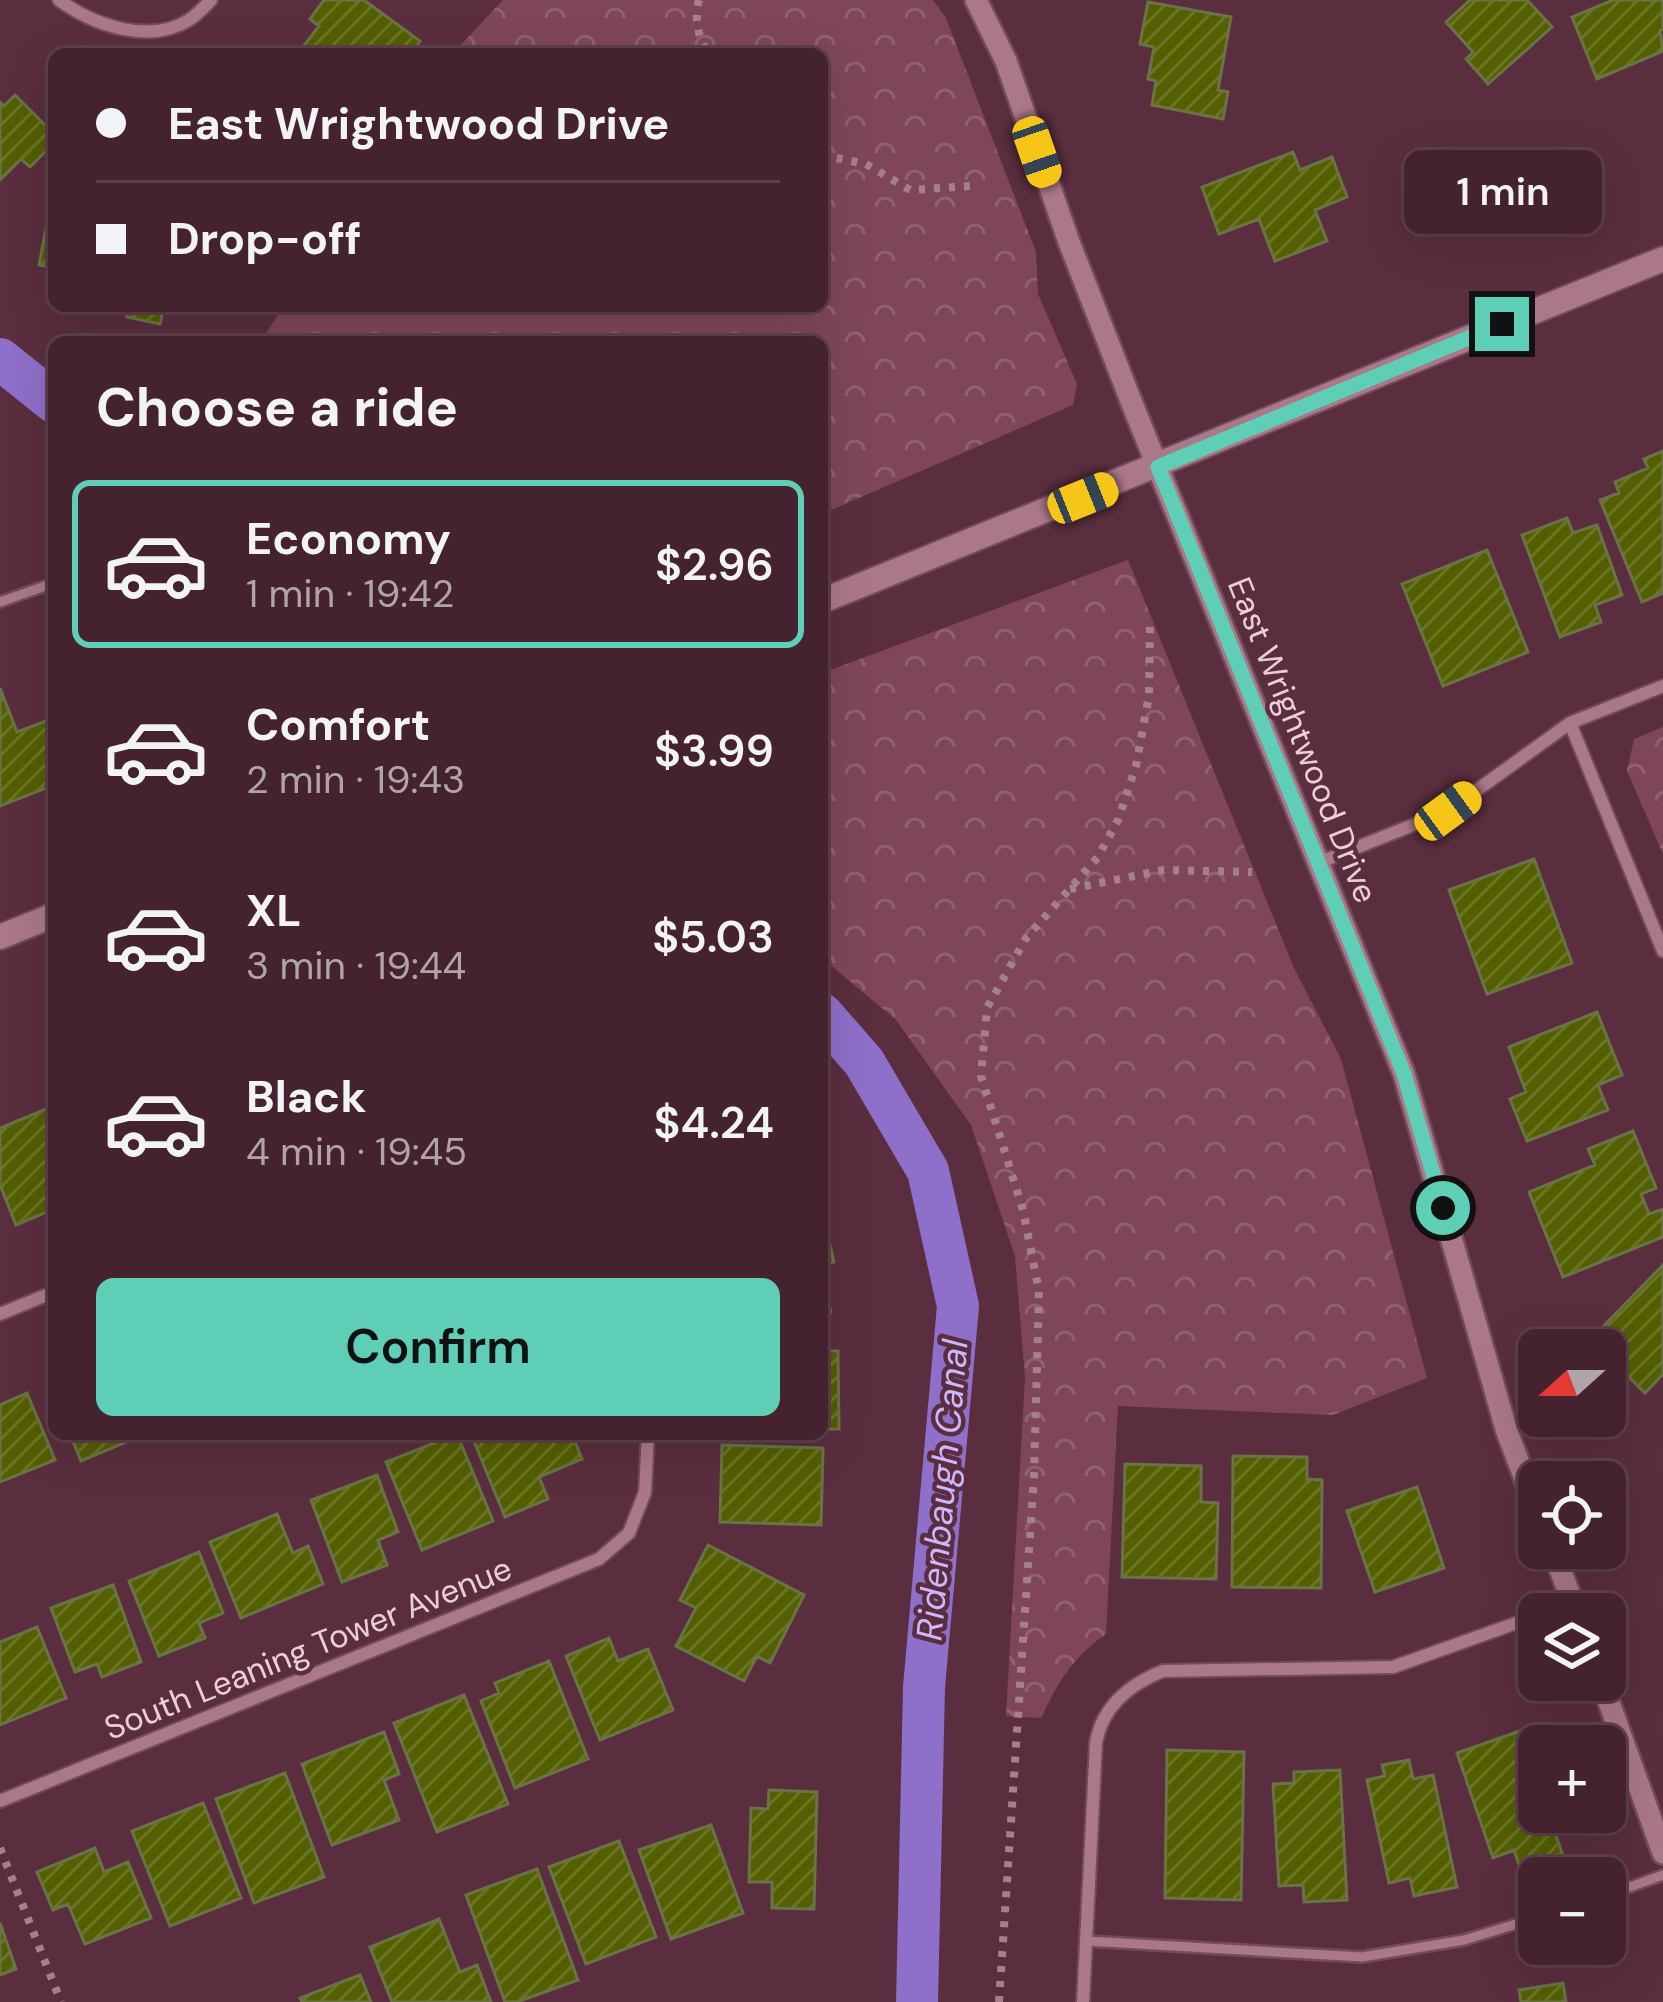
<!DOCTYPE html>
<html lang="en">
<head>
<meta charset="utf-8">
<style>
	:root { --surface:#44222e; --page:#4e2f3a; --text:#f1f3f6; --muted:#afa4aa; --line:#5c3f4a; --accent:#5eceb7 }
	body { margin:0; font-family:"DM Sans",sans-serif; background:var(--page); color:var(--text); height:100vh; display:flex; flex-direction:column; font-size:45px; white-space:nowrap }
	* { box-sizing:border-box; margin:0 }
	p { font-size:39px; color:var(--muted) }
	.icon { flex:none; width:66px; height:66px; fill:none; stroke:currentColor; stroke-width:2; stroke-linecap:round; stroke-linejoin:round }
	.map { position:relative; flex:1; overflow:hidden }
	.side { position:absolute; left:48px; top:336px; width:780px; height:1104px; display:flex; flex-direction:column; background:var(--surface); border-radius:18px; box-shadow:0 12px 48px #0002,0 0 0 3px var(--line) }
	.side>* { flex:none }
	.top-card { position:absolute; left:48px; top:48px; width:780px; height:264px; border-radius:18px; box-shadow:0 12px 48px #0002,0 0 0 3px var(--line); display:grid; align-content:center; height:264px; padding:0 48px; background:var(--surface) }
	.needle { width:78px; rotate:249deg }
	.buttons { position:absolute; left:1518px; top:1329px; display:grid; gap:24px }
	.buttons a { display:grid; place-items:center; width:108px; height:108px; border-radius:18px; background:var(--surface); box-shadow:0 12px 48px #0002,0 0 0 3px var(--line); font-size:60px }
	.end { position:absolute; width:54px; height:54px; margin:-27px; border:15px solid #5eceb7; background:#111; box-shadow:0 0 0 6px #111 }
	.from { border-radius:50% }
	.bubble { position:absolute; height:84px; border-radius:18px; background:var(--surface); box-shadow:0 12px 48px #0002,0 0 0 3px var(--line); font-size:39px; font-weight:600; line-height:84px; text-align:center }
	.car { position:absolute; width:36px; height:72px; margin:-36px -18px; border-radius:15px; box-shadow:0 0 9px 3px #0007; background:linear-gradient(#f5c518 24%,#345 0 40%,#f5c518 0 76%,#345 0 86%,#f5c518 0) }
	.top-card b { display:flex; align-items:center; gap:42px; height:114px; font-size:45px }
	.top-card b+b { border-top:3px solid var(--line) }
	.top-card i { width:30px; height:30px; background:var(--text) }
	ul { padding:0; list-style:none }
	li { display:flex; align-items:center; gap:36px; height:168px; margin:0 24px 18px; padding:0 24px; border:6px solid transparent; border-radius:18px }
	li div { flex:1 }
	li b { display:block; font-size:45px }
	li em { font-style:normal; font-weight:600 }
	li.on { border-color:var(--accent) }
	li>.icon { width:108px; height:108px; stroke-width:1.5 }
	h2 { padding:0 48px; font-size:54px; line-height:144px }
	.action { display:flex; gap:24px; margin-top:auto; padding:24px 48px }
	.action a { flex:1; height:138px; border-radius:18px; background:var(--accent); color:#111; font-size:48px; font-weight:600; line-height:138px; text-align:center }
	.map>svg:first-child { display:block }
	.park { fill:url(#park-crowns) }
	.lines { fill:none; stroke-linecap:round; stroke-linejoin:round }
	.canal { stroke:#8e6fc9; stroke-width:42 }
	.building { fill:url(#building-hatch); stroke:#6a7345; stroke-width:3 }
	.service-casing { stroke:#724c5a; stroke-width:14 }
	.minor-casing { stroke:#724c5a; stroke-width:16 }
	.tertiary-casing { stroke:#724c5a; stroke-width:26 }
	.secondary-casing { stroke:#724c5a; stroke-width:28 }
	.path { stroke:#a4808c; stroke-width:8; stroke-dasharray:6 9; stroke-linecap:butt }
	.service { stroke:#ab7889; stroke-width:9 }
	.minor { stroke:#ab7889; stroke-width:12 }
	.tertiary { stroke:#ab7889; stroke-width:21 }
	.secondary { stroke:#ab7889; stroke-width:24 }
	.route { stroke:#5eceb7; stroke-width:15 }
	.labels { text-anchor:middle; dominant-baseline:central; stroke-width:9; stroke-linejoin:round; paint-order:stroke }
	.street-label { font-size:33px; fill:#ebcfd7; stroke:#5a2e3e }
	.water-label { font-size:36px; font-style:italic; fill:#ccb7fd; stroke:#5a2e3e }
</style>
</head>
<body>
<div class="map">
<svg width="1663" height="2002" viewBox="0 0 1663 2002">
	<defs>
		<pattern id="park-crowns" width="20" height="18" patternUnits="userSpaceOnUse" patternTransform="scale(3)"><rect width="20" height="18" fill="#7f465b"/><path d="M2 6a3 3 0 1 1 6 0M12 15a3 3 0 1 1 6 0" fill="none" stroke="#916072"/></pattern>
		<pattern id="building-hatch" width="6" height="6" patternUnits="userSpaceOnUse" patternTransform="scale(3)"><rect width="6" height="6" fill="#535f00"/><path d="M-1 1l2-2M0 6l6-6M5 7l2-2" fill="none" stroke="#6c7524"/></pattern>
	</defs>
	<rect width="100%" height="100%" fill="#5a2e3e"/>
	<path class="park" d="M503 0H933L946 18 1036 252 1038 294 1077 384 1073 405 822 514V342H260L284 306H822V54H452Z
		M1128 560 1294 968 1341 1059 1427 1378 1333 1415 1118 1406 1106 1634C1073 1657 1058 1682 1041 1718L1006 1716 1025 1378 1015 1256 971 1125 896 1020 822 958V673Z
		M1663 727V854L1627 771 1634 739Z"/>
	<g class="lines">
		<path class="canal" d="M0 359 54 402
			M822 1014 864 1062 928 1171 958 1306 924 1687 917 2002"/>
	</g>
	<path class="building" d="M324 0H364L420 41 411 54H313L303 47 319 26 310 19Z
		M1470 0H1527L1552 27 1488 84 1466 59 1473 52 1446 22Z
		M1613 0H1663V29L1660 31 1663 51 1597 79 1572 17Z
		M1148 2 1231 17 1218 90 1228 92 1223 119 1152 105 1156 81 1148 79 1154 47 1140 44Z
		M15 95 54 134V143L30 167 21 159 0 180V102L4 106Z
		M1293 152 1300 170 1332 157 1347 197 1315 210 1327 241 1275 261 1259 219 1219 234 1202 187Z
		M54 187V268L39 265Z
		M129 306H164L160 324 127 317Z
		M1663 451V593L1642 602 1600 500 1619 493 1615 482 1648 468 1644 459Z
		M1567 518 1573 533 1597 525 1622 595 1595 605 1601 622 1560 637 1522 535Z
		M1487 550 1528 652 1443 686 1402 584Z
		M0 688 17 732 49 720 54 734V785L0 806Z
		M1534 859 1572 963 1487 994 1449 890Z
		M1597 1012 1622 1075 1598 1085 1608 1110 1527 1141 1510 1099 1526 1092 1509 1047Z
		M51 1107 54 1209 16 1225 0 1185V1128Z
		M1633 1131 1656 1188 1641 1194 1649 1214 1663 1209V1237L1563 1277 1529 1192 1595 1165 1588 1149Z
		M822 1211 834 1262 822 1265Z
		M1663 1265V1374L1645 1393 1591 1339Z
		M822 1273 831 1312 822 1314Z
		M822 1351H838L839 1429H822Z
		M27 1393 55 1460 0 1482V1405Z
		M70 1434H145L81 1461Z
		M457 1434 493 1521 422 1550 386 1462Z
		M471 1434H572L582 1459 539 1477 548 1499 505 1517Z
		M722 1445 823 1448 821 1525 720 1522Z
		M1233 1456 1307 1457V1479L1322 1480 1321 1588 1232 1587Z
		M1125 1464 1201 1466V1502L1218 1503 1216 1579 1122 1577Z
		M377 1475 398 1532 378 1540 387 1565 342 1582 311 1500Z
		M1417 1487 1444 1568 1375 1592 1347 1511Z
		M277 1514 293 1553 308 1546 323 1584 241 1618 210 1542Z
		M708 1545 804 1595 770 1663 757 1656 744 1681 676 1646 696 1608 680 1600Z
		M199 1552 223 1613 199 1623 205 1638 159 1656 129 1581Z
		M113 1585 141 1662 102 1677 97 1664 75 1672 51 1608Z
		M37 1627 66 1698 0 1725V1642Z
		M609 1638 618 1661 648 1649 673 1710 600 1740 566 1656Z
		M549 1661 588 1759 515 1788 481 1701 499 1693 495 1683Z
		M464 1695 508 1804 437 1832 394 1723Z
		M1520 1731 1539 1786V1812H1548L1562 1853 1520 1868 1514 1850 1493 1858 1457 1753Z
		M384 1732 399 1774 384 1780 399 1820 332 1845 302 1764Z
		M1167 1750 1244 1752 1241 1900 1165 1898Z
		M1409 1760 1413 1779 1433 1775 1457 1887 1414 1896 1410 1878 1389 1883 1367 1780 1385 1776 1382 1765Z
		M1340 1770 1347 1900 1304 1902 1303 1885 1279 1886 1273 1784 1294 1783V1772Z
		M285 1773 324 1877 254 1903 216 1799Z
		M769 1790 817 1792 814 1909 772 1908V1882H749L751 1808 768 1809Z
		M203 1803 241 1898 170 1926 132 1831Z
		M711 1825 743 1913 671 1939 639 1850Z
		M619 1841 656 1937 586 1964 549 1867Z
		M95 1848 104 1872 128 1862 151 1918 85 1944 68 1904 53 1910 37 1872Z
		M537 1869 578 1980 517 2002H505L466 1895Z
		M439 1919 460 1972 477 1965 491 2002H392L370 1947Z
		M0 1923 16 1969 0 1975Z
		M360 1975 371 2002H302L300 1998Z
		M1563 1983 1566 2002H1521L1519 1990Z"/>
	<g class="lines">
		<g class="service-casing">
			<path id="service" d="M0 602 48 585 54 599
				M1605 1896 1663 1875
				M1087 1941 1362 1957 1464 1940 1539 1917"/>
		</g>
		<g class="minor-casing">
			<path id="minor" d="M59 0C93 25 149 45 189 20 197 15 205 6 211 0
				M1570 723 1663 951
				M1318 863 1448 811 1570 723 1663 686
				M0 1314 54 1292
				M1542 1614 1573 1603
				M0 1801 599 1559 629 1533 645 1492 648 1434
				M1083 2002 1096 1742C1103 1706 1130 1684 1163 1671L1393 1667 1539 1615"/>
		</g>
		<g class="tertiary-casing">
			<path id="tertiary" d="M976 0 1006 61 1069 242 1133 406 1404 1074 1507 1432 1539 1515
				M1552 1548 1577 1614
				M1601 1680 1663 1853"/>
		</g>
		<g class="secondary-casing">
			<path id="secondary" d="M822 601 1663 259
				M0 937 54 915"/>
		</g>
		<path class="path" d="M699 0C694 19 698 37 708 54
			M822 155 866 164 910 190 971 186
			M1070 889 1164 870 1252 872
			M0 1848 61 2002
			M999 2002 1034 1476 1039 1291 1023 1210 981 1076 987 1008 1026 938 1098 857 1118 820 1136 766 1149 695 1150 625"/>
		<use href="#service" class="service"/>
		<use href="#minor" class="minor"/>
		<use href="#tertiary" class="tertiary"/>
		<use href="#secondary" class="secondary"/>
	</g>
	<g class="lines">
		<path class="route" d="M1443 1208 1404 1074 1158 467 1502 324"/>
	</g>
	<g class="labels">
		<g class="street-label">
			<text transform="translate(1303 740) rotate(68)">East Wrightwood Drive</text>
			<text transform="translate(308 1648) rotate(-22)">South Leaning Tower Avenue</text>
		</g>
		<g class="water-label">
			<text transform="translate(942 1490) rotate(-85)">Ridenbaugh Canal</text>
		</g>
	</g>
</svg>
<div class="buttons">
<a><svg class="needle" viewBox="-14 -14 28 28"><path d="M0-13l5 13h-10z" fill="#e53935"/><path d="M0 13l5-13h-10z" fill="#afa4aa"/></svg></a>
<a><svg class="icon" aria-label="locate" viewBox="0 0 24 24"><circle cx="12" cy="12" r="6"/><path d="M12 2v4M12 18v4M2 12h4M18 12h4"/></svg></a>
<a><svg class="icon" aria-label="layers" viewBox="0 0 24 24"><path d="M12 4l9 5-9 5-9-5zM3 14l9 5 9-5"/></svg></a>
<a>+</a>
<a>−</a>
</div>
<i class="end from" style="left:1443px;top:1208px"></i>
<i class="end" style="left:1502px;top:324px"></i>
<div class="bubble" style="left:1404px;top:150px;width:198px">1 min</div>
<i class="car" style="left:1037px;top:152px;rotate:161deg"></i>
<i class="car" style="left:1083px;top:498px;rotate:68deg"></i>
<i class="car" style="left:1448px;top:811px;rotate:54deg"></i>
<div class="top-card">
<b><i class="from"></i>East Wrightwood Drive</b>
<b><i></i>Drop-off</b>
</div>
<section class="side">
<h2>Choose a ride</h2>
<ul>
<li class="on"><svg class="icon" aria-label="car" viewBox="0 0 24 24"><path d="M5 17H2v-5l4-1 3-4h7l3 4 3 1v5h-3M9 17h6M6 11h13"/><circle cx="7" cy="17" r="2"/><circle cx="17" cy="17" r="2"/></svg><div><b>Economy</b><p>1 min · 19:42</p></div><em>$2.96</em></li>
<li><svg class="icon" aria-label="car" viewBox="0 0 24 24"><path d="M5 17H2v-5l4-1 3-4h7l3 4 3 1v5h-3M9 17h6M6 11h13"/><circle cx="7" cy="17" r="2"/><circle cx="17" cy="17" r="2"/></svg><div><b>Comfort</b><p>2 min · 19:43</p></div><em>$3.99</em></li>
<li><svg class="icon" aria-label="car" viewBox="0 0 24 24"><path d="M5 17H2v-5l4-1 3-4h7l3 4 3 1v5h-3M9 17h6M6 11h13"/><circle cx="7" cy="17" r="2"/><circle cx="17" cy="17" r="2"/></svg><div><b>XL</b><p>3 min · 19:44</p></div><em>$5.03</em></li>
<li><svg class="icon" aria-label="car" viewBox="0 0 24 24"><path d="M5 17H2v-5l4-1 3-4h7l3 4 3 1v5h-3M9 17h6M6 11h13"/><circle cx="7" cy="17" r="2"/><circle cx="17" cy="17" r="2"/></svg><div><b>Black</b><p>4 min · 19:45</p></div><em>$4.24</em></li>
</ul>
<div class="action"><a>Confirm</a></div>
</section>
</div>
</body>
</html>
